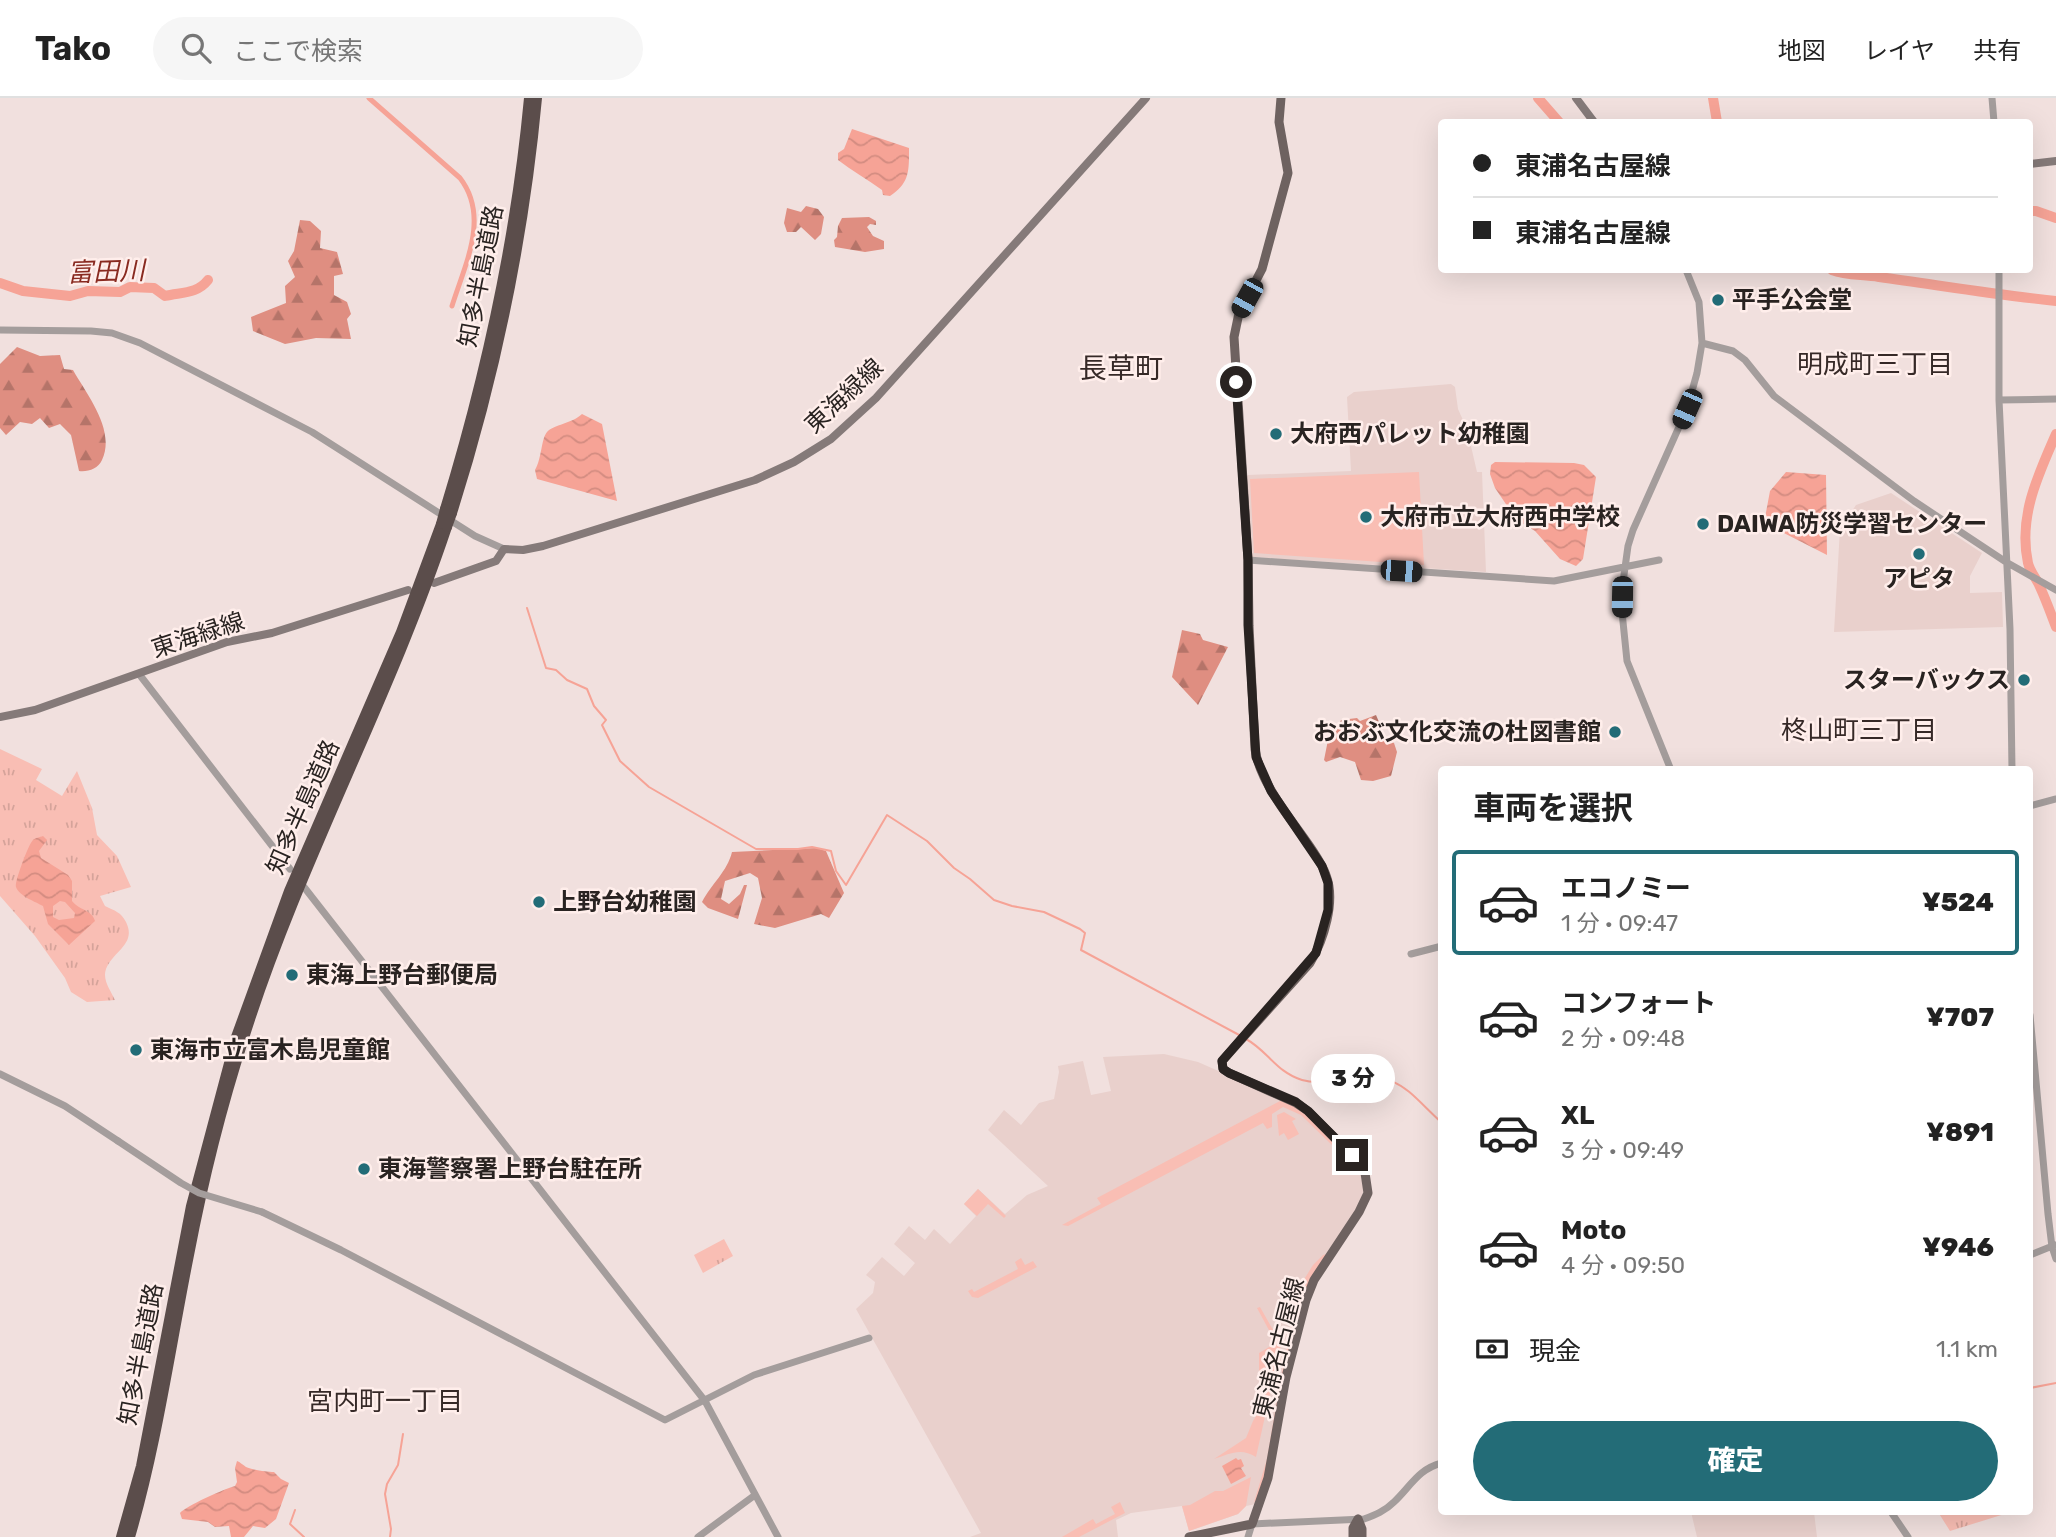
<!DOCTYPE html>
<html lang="ja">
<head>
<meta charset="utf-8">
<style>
	:root { --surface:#fff; --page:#f6f6f6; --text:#222; --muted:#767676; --line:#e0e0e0; --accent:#236c77 }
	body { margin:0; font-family:Rubik,"Noto Sans JP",sans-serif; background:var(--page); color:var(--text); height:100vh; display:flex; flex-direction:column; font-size:26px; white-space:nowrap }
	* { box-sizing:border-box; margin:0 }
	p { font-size:23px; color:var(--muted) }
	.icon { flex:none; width:38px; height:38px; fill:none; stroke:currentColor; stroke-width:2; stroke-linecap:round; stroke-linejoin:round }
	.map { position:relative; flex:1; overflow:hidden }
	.panel { position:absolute; left:1438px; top:668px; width:595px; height:749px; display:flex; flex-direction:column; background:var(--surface); border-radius:7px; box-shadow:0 7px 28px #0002 }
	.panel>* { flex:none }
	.hud { position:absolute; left:1438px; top:21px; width:595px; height:154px; border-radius:7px; box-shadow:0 7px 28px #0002; display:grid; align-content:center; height:154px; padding:0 35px; background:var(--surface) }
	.end { position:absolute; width:32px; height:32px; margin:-16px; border:9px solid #292321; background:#fff; box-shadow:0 0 0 4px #fff }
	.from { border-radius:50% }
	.bubble { position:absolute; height:49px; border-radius:24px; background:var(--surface); box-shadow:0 7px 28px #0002; font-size:23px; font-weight:800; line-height:49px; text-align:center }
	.car { position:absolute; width:21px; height:42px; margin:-21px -10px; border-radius:9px; box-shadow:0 0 5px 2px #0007; background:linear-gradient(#222 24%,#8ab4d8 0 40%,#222 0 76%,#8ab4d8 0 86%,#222 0) }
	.hud b { display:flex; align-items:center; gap:24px; height:66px; font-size:26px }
	.hud b+b { border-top:2px solid var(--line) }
	.hud i { width:18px; height:18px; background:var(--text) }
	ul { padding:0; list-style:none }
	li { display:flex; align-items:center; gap:21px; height:105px; margin:0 14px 10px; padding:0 21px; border:4px solid transparent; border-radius:7px }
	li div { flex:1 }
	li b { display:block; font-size:26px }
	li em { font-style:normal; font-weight:800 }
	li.current { border-color:var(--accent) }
	li>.icon { width:63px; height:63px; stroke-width:1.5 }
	h2 { padding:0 35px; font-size:32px; line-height:84px }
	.pay { display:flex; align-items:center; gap:18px; height:77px; padding:0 35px; font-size:26px }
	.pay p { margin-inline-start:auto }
	.action { display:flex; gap:14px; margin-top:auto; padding:14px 35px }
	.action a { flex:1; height:80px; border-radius:42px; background:var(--accent); color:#fff; font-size:28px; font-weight:800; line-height:80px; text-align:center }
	header { display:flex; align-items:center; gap:42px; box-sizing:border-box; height:98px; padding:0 35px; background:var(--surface); border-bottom:2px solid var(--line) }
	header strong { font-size:33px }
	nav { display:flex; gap:38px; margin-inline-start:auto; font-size:24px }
	.search { width:490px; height:63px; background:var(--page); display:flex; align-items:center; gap:18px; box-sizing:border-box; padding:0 24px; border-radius:38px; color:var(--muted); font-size:26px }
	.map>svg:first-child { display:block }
	.built { fill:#e9d0cc }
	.grass { fill:#f9beb4 }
	.forest { fill:url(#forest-firs) }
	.park { fill:url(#park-tufts) }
	.water { fill:url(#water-waves); fill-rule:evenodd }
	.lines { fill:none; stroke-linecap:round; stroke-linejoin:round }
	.stream { stroke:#f6a396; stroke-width:2 }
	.canal { stroke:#f6a396; stroke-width:5 }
	.river { stroke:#f6a396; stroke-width:10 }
	.tertiary { stroke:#a49d9c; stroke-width:7 }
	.secondary { stroke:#857a79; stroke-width:8 }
	.primary { stroke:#6e6260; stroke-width:9 }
	.motorway { stroke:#5b4d4b; stroke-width:10 }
	.tertiary-bridge { stroke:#a49d9c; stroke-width:7 }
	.motorway-bridge { stroke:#5b4d4b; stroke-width:10 }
	.route { stroke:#292321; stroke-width:9 }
	.poi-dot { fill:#236c77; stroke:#ffeeeb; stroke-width:2.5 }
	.labels { text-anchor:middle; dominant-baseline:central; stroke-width:5; stroke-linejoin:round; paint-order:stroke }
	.street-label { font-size:24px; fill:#292321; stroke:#ffeeeb }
	.poi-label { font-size:24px; font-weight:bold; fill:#292321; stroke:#ffeeeb; text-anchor:start }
	.water-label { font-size:26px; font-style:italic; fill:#892a20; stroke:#ffeeeb }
	.neighbourhood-label { font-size:26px; fill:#362927; stroke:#ffeeeb }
	.quarter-label { font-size:28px; fill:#362927; stroke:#ffeeeb }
</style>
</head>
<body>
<header>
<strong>Tako</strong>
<div class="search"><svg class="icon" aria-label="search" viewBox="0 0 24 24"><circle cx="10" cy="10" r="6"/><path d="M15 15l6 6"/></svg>ここで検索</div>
<nav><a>地図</a><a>レイヤ</a><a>共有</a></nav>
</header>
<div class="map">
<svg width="2056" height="1439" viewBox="0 0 2056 1439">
	<defs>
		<pattern id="forest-firs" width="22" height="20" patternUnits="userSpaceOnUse" patternTransform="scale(1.75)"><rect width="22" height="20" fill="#df8e81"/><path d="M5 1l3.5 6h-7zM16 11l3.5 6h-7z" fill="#b57469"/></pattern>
		<pattern id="park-tufts" width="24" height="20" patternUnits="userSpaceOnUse" patternTransform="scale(1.75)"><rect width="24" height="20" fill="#f9beb4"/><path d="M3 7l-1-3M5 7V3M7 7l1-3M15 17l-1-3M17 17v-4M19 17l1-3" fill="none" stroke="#d5a39a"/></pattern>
		<pattern id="water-waves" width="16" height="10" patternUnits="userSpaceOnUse" patternTransform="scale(1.75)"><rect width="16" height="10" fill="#f6a396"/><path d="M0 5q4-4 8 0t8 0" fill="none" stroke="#d38c81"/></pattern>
	</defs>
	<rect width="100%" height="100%" fill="#f1e0de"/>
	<path class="built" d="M1451 286 1455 289 1458 311 1467 331 1477 374H1482L1486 474 1251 459 1246 379 1248 377 1351 373 1347 299 1354 294Z
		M1891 395 1982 455 1970 478V495L2002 494 2003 529 1834 534 1840 431 1856 407Z
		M1164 956 1198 964 1296 1007 1356 1067 1360 1074 1364 1092 1356 1112 1311 1180 1265 1379 1256 1406 1246 1408 1238 1416 1189 1433 1182 1408 1131 1415 1116 1422 1118 1439H970L981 1435 856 1211 873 1195 875 1184 866 1177 882 1159 904 1178 915 1165 894 1146 909 1128 925 1142 934 1131 950 1146 976 1118 964 1106 978 1091 1005 1116 1027 1097 1048 1088 988 1032 1004 1012 1021 1027 1039 1005 1054 1001 1059 974 1058 968 1083 963 1091 997 1111 993 1103 959Z
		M1691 1414H1814L1817 1439H1697Z"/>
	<path class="grass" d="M1419 374 1424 467 1254 455 1250 381Z
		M1282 1002 1303 1013 1344 1055 1337 1060 1334 1049 1301 1017 1283 1009 1272 1016V1029L1267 1031 1263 1025 1068 1128 1062 1127 1101 1106 1097 1100Z
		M1284 1014 1296 1021 1292 1023 1299 1036 1288 1042 1284 1035 1279 1038 1277 1017Z
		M978 1091 1005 1117 1006 1118 1004 1120 988 1106 977 1118 964 1106Z
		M1327 1156 1312 1179 1265 1380 1257 1402 1254 1404 1267 1361 1280 1284 1300 1188 1313 1167 1323 1157Z
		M1021 1160 1025 1167 1033 1163 1037 1169 978 1200 972 1199 968 1193 972 1191 974 1194 1018 1171 1015 1164Z
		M1260 1209 1281 1246 1256 1359C1241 1349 1229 1356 1214 1361L1246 1340 1253 1323 1265 1304 1266 1287 1259 1272V1255L1276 1245 1257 1210Z
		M1251 1379 1246 1408 1238 1416 1189 1433 1182 1408 1190 1407 1215 1393H1223Z
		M1120 1404 1125 1415 1079 1439H1062L1093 1421 1096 1426 1115 1416 1111 1409Z"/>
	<path class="forest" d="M806 108 818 111 824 119 821 136 815 142 801 129 796 134H787L784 125 787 110 801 114Z
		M869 119 876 123V127L870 126 867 129 873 138 884 143V151L865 154 835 149 834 142 837 139 838 128 842 120Z
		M300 122 310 123 321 133 320 150 337 154 343 176 334 178V197L347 204 351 216 347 221 351 241 316 240 285 246 253 233 251 219 286 205 285 188 295 179 288 163 294 153Z
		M17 249 40 258 60 257 64 271 73 272C87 297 116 332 102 362 98 371 88 374 79 373L71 337 60 326 49 330 40 320 32 326 20 324 6 337 0 330V266Z
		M1182 532 1200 536 1203 542 1228 549 1198 607 1172 579Z
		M1376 617 1385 638 1394 645 1397 654 1391 678 1373 683 1361 682 1355 664 1340 659 1326 664 1324 662 1331 627H1339L1341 622 1357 620 1360 623Z
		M817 750 826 753 844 795 829 820 821 816 775 830 754 826 762 800 758 780 750 775 725 783 721 801 729 806 740 796 744 787H747L738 821 708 810 702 804C712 785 727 774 732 754Z"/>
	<path class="park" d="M0 651 42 671 36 682 62 698 77 673 92 710 97 737 117 758 131 789 100 798 105 808C115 813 121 814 126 824 137 846 113 853 106 871 102 882 111 893 115 902L87 904 71 894 65 880 35 838 0 798Z
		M724 1141 733 1158 703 1175 694 1157Z
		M1938 1414H2011L1950 1433Z"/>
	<path class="water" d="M852 31 909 50C909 72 910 85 890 98L883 97 882 92C867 81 852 73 838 62V55L844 51Z
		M582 316 602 326 617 403 537 381 535 372C542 360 541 341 547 334 553 327 573 325 582 316Z
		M1495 364 1574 365 1584 367 1596 379 1583 461 1576 468 1560 461 1535 433 1522 425 1512 415 1495 390 1490 376 1491 367Z
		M1786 374 1826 377 1827 457 1764 425 1770 393Z
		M43 738 47 742 39 753 41 760 68 777 72 783V803C79 812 92 812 95 823L69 847 48 826 43 808C36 804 19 798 16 789 14 785 29 745 33 742 35 740 40 739 43 738ZM60 803 65 804 75 815 74 820 59 822 53 819V808Z
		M1236 1360 1238 1362 1241 1361 1244 1368 1241 1370 1246 1378 1231 1386 1222 1368Z
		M237 1363C240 1364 243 1367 246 1369 252 1372 267 1374 274 1374L281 1381 289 1385 276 1421 265 1430 253 1428 244 1439H231L229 1428 215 1429 208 1424 182 1421 180 1415C186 1408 224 1391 235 1388L237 1384 235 1370Z"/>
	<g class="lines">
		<path class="stream" d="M527 510 546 570 556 572 567 582 587 591 594 608 606 622 602 627 620 663 649 689 756 751H798L812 749 831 753 836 773 846 787 887 717 927 743 954 770 970 781 994 802 1012 808 1044 814 1080 831 1085 835 1081 852 1241 938
			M1246 941C1268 953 1276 974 1302 982 1316 986 1331 983 1345 981 1399 973 1405 991 1442 1025
			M2030 1290 2056 1285
			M295 1412 290 1426 304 1439
			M390 1439 391 1431 385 1396 387 1386 398 1367 403 1336"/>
		<path class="canal" d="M369 0 460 80C490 119 465 166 452 208"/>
		<path class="river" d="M1538 0 1559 24
			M1713 0 1717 24
			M2030 113H2036L2056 120
			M1832 172C1847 178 1863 176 1879 179 1938 187 1997 197 2056 203
			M0 185 23 193 70 198 88 193 120 194 130 189 154 190 165 198C182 194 197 196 208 182
			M2056 336C2038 377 2018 419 2028 465 2030 474 2037 481 2040 489 2046 502 2051 516 2056 529"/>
		<path class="tertiary" d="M1992 0 1994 24
			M1999 172V302L2010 531 2012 672
			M0 232 91 233 112 235 140 245 312 334 475 438 504 451
			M1702 245 1733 253 1745 262 1774 298 1914 403 2006 464 2056 492
			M1999 302 2056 301
			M1248 462 1554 483 1659 462
			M139 576 290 771
			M1671 672 1627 563 1622 514 1623 484 1628 448 1633 432 1687 311 1697 275 1702 245 1699 204 1686 172
			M2030 708 2056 701
			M304 789 705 1303 778 1439
			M1411 856 1442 848
			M2030 917 2048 1116 2052 1149 2056 1161
			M0 976 65 1008 118 1043
			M262 1114 341 1152 665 1322 754 1277 869 1240
			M2030 1157 2055 1147
			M1891 1414 1908 1439
			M698 1439 755 1397
			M1248 1439 1252 1426 1364 1421C1375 1417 1385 1413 1394 1404 1411 1388 1418 1371 1442 1365"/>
		<path class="secondary" d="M1576 0 1594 24
			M2030 66 2056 63
			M434 485 496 463 504 451 523 452 543 448 755 382 794 364 831 341 876 300 1146 0
			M0 619 35 612 227 544 272 535 408 492"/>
		<path class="primary" d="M1358 1421 1362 1431V1439
			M1189 1439 1252 1426 1268 1380 1286 1279 1306 1202 1314 1182 1359 1114 1368 1095 1365 1075 1361 1067 1308 1013 1296 1005 1229 975 1223 971 1222 963 1310 865C1324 842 1336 803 1326 777 1319 757 1291 724 1279 705 1268 688 1258 671 1255 651L1249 528 1248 462 1234 239 1239 215 1262 171 1288 75 1279 24 1281 0
			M1353 1439V1430L1358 1421"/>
		<path class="motorway" d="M445 411C486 277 516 140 529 0
			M452 415C495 280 524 141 537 0
			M121 1439 141 1368 191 1108 236 939 289 793 401 534 441 426
			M130 1439C157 1347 170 1252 189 1157 203 1084 221 1011 244 940 299 765 389 603 447 429"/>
		<path class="tertiary-bridge" d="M118 1043 181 1085 199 1095 262 1114"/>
		<path class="motorway-bridge" d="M441 426 445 411
			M447 429 452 415"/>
	</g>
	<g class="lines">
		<path class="route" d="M1236 284 1248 462V527L1256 659 1271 693 1322 768 1328 785V812L1316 855 1222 963 1223 971 1229 975 1296 1004 1308 1013 1352 1057"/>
	</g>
	<g class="poi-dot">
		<circle cx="1718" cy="202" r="7"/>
		<circle cx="1276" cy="336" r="7"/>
		<circle cx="1366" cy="419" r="7"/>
		<circle cx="1703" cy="426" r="7"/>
		<circle cx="1919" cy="456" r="7"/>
		<circle cx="2024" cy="582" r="7"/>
		<circle cx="1615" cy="634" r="7"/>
		<circle cx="539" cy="804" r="7"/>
		<circle cx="292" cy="877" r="7"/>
		<circle cx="136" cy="952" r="7"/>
		<circle cx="364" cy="1071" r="7"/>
	</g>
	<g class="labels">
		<g class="street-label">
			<text transform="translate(481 178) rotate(-79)">知多半島道路</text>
			<text transform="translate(844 298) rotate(-43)">東海緑線</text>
			<text transform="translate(198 537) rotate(-18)">東海緑線</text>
			<text transform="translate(303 709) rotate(-66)">知多半島道路</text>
			<text transform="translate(1279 1250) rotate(-76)">東浦名古屋線</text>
			<text transform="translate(141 1256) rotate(-79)">知多半島道路</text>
		</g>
		<g class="poi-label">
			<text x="1732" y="202">平手公会堂</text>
			<text x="1290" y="336">大府西パレット幼稚園</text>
			<text x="1380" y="419">大府市立大府西中学校</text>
			<text x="1717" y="426">DAIWA防災学習センター</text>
			<text x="1919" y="481" text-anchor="middle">アピタ</text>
			<text x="2010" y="582" text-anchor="end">スターバックス</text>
			<text x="1601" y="634" text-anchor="end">おおぶ文化交流の杜図書館</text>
			<text x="553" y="804">上野台幼稚園</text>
			<text x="306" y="877">東海上野台郵便局</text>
			<text x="150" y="952">東海市立富木島児童館</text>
			<text x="378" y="1071">東海警察署上野台駐在所</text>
		</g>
		<g class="water-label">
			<text transform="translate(106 174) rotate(-2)">富田川</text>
		</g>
		<g class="neighbourhood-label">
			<text x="1875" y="266">明成町三丁目</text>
			<text x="1859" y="632">柊山町三丁目</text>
			<text x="385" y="1303">宮内町一丁目</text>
		</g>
		<g class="quarter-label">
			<text x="1121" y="270">長草町</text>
		</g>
	</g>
</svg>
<i class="end from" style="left:1236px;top:284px"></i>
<i class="end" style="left:1352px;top:1057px"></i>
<div class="bubble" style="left:1311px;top:956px;width:84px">3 分</div>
<i class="car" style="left:1247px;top:200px;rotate:209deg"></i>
<i class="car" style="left:1687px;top:311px;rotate:204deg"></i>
<i class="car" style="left:1401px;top:473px;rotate:94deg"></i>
<i class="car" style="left:1622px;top:499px;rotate:181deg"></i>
<div class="hud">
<b><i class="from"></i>東浦名古屋線</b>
<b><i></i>東浦名古屋線</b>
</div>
<section class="panel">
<h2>車両を選択</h2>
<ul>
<li class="current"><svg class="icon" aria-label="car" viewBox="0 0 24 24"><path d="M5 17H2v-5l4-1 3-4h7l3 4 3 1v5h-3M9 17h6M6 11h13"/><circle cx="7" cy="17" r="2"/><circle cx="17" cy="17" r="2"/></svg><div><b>エコノミー</b><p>1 分 · 09:47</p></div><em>¥524</em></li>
<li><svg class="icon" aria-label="car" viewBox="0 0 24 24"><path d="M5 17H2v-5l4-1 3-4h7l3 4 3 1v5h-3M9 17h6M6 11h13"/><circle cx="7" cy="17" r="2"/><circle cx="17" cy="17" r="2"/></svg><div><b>コンフォート</b><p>2 分 · 09:48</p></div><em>¥707</em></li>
<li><svg class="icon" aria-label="car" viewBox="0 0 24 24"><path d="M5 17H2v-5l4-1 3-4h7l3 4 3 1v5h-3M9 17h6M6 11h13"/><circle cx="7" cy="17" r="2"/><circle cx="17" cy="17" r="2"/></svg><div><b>XL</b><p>3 分 · 09:49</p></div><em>¥891</em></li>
<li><svg class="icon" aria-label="car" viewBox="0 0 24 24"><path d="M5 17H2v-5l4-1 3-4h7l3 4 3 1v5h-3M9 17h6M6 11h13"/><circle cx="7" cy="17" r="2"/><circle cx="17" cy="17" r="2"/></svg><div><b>Moto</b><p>4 分 · 09:50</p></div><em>¥946</em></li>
</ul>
<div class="pay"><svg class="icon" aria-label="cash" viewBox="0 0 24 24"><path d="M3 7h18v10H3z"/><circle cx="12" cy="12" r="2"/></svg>現金<p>1.1 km</p></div>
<div class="action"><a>確定</a></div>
</section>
</div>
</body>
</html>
